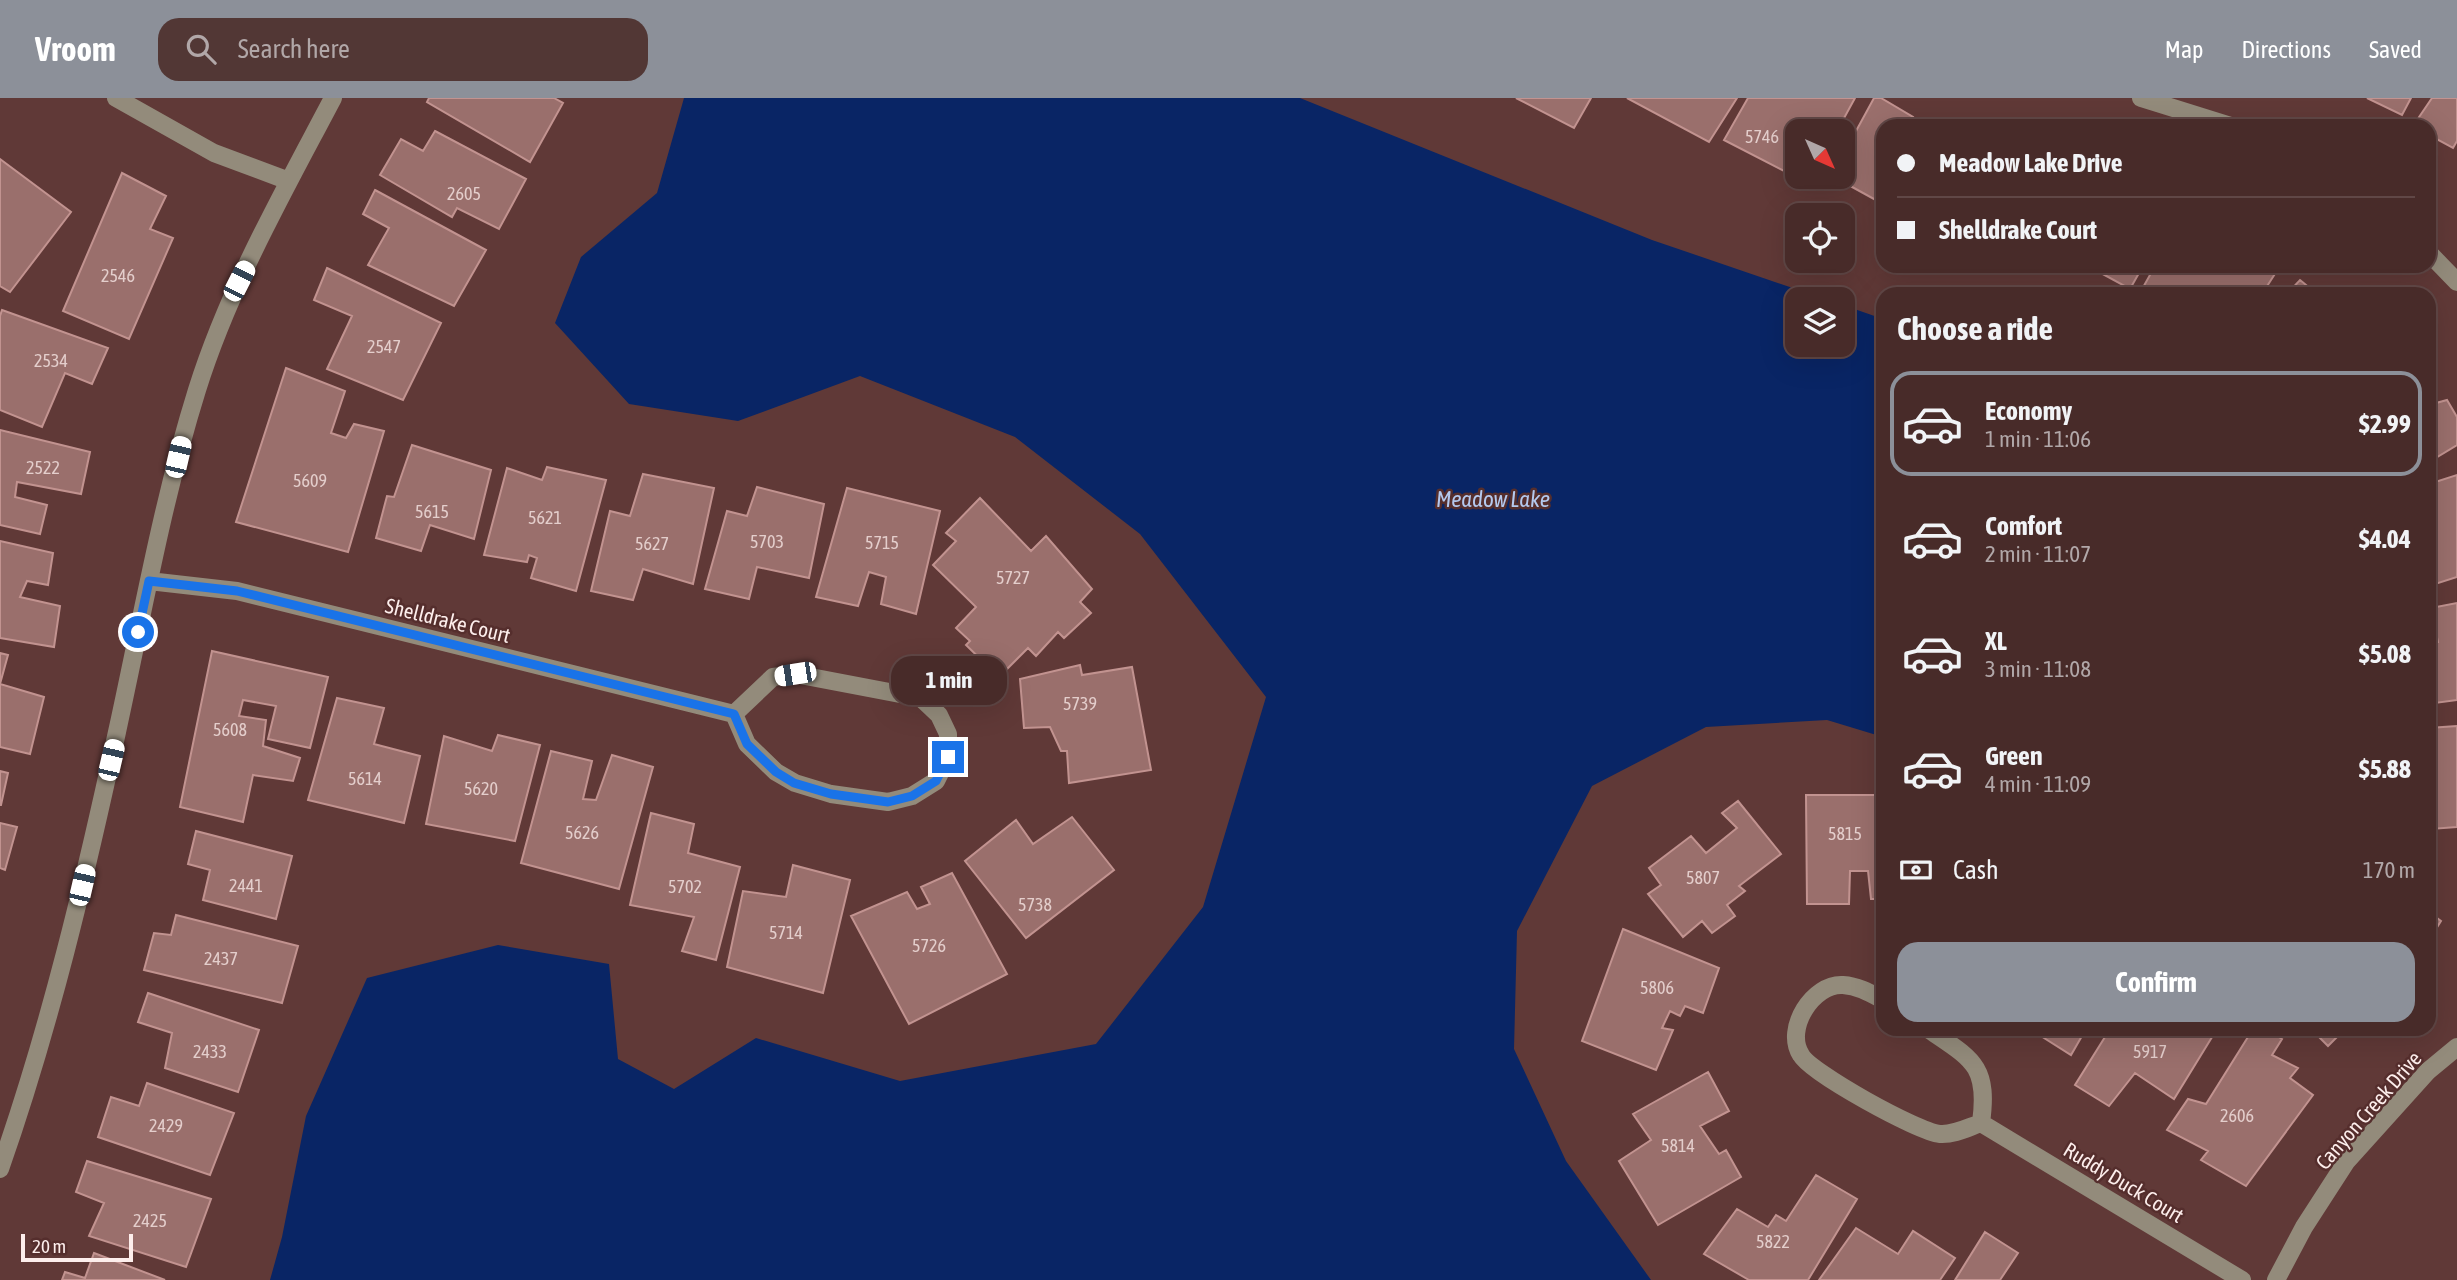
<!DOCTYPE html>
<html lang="en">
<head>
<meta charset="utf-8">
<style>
	:root { --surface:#482b29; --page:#523735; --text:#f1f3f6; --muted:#b1a7a8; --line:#604746; --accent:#8c9099 }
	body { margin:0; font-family:"Asap Condensed",sans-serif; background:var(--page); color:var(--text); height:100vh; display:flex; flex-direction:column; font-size:26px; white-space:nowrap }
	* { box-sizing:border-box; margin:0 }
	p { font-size:23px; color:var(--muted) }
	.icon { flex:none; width:38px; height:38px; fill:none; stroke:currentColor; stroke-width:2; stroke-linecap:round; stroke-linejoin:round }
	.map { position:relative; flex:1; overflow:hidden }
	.drawer { position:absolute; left:1876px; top:189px; width:560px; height:749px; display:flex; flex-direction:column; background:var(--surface); border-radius:21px; box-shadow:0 7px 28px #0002,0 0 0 2px var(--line) }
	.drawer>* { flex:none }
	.guide { position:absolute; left:1876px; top:21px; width:560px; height:154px; border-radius:21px; box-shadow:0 7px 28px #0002,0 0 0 2px var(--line); display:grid; align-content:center; height:154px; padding:0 21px; background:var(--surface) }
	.needle { width:46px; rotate:135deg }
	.buttons { position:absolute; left:1785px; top:21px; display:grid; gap:14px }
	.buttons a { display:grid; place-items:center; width:70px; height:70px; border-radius:14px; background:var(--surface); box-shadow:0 7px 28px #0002,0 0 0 2px var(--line); font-size:35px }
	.scale { position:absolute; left:21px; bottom:18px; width:112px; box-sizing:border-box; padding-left:7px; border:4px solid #fdeeec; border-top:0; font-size:19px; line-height:24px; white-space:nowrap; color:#fdeeec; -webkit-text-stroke:5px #552e2d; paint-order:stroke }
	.end { position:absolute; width:32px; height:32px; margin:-16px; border:9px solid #1a73e8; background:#fff; box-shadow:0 0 0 4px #fff }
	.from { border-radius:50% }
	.bubble { position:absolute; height:49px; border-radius:21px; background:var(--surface); box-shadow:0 7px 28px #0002,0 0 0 2px var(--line); font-size:23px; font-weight:700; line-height:49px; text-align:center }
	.car { position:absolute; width:21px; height:42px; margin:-21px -10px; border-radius:9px; box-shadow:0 0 5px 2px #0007; background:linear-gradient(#fff 24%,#345 0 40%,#fff 0 76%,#345 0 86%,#fff 0) }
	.guide b { display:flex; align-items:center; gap:24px; height:66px; font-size:26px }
	.guide b+b { border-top:2px solid var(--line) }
	.guide i { width:18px; height:18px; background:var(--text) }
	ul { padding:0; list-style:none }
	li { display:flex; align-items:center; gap:21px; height:105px; margin:0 14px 10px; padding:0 7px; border:4px solid transparent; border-radius:21px }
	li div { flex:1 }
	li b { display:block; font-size:26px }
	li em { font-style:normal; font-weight:700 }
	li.selected { border-color:var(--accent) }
	li>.icon { width:63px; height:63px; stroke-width:1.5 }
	h2 { padding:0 21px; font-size:32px; line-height:84px }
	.pay { display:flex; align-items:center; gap:18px; height:77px; padding:0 21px; font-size:26px }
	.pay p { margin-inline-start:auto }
	.primary-button { display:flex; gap:14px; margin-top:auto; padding:14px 21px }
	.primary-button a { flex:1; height:80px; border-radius:21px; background:var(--accent); color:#fff; font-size:28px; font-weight:700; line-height:80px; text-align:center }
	header { display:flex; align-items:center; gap:42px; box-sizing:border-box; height:98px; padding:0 35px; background:var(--accent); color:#fff }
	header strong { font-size:33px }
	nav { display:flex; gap:38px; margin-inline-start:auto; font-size:24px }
	.search { width:490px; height:63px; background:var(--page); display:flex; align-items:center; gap:18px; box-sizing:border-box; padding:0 24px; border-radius:21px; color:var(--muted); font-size:26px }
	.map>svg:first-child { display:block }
	.water { fill:#092565 }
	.building { fill:#9a6f6c; stroke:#c29390; stroke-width:2 }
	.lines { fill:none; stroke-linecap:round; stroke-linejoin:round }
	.minor { stroke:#938b7b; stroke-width:18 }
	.route { stroke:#1a73e8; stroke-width:9 }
	.labels { text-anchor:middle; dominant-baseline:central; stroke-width:5; stroke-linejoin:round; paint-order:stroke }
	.number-label { font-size:18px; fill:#e4cecc }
	.street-label { font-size:21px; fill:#fdeeec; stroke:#552e2d }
	.water-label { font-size:23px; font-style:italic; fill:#b4c9ef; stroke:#552e2d }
</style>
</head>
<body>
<header>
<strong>Vroom</strong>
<div class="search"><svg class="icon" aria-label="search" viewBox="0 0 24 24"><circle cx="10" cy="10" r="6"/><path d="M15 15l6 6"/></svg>Search here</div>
<nav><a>Map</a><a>Directions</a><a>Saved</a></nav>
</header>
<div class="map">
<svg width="2457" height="1182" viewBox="0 0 2457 1182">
	<rect width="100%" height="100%" fill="#603937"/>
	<path class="water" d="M684 0H1300L1652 142 1825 201H1797V247H1843V207L1883 221V639L1827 622 1706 629 1592 688 1517 833 1514 951 1566 1063 1651 1182H270L282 1139 306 1018 367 880 498 847 609 866 618 961 674 991 756 940 900 983 1096 946 1203 809 1266 599 1140 436 1015 339 860 278 738 323 629 306 555 225 581 159 657 95Z"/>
	<path class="building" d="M429 0H554L563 5 530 64 427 4Z
		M1516 0H1591L1574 30Z
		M1627 0H1737L1709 44Z
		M1748 0H1855L1837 33H1797V60L1788 75 1724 42Z
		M1874 0H1881L1913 19 1909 28H1883V106L1834 79H1843V57Z
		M2367 0H2411L2402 17Z
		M2432 0H2457V43L2453 50 2429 37V28H2413Z
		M435 33 526 81 499 131 457 110 452 119 380 77 401 41 423 53Z
		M0 61 71 114 10 194 0 188Z
		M122 75 166 98 150 131 173 140 129 241 63 213Z
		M375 92 486 152 454 208 368 167 389 130 363 116Z
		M2088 168H2143L2130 191Z
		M2155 168H2280L2262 196H2147L2141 193Z
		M327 170 441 225 403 302 327 271 352 218 314 202Z
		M2300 182 2317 196H2287Z
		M2 212 108 250 92 286 65 275 42 329 0 312V218Z
		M286 270 345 293 331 335 346 340 354 326 384 333 348 454 236 424Z
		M2429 294 2436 305 2447 302 2457 319V347L2429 364Z
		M0 332 90 354 81 396 17 384 15 399 47 407 40 436 0 427Z
		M412 347 491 372 474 441 430 427 421 453 376 440 387 398 394 399Z
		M547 369 606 382 576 493 531 480 537 460 529 457 527 464 484 457 507 370 542 382Z
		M643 376 714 390 693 486 643 471 633 502 591 493 610 413 630 418Z
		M2457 377V479L2429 488V386Z
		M757 389 824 406 809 480 757 469 749 501 705 491 727 413 747 418Z
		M847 390 940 413 916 516 881 506 886 479 869 474 858 508 816 499Z
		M980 400 1031 453 1046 438 1092 491 1080 504 1091 515 1064 540 1058 534 1036 558 1028 550 999 579 966 547 970 543 956 530 976 509 933 467 956 443 946 435Z
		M0 443 53 455 48 487 27 483 20 499 60 508 54 549 0 540Z
		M2457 505V602L2435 605 2429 587V547L2438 544 2431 510Z
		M212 553 328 579 310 650 268 641 276 608 243 602 239 618 266 622 263 648 300 660 293 683 253 677 243 724 180 709Z
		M0 555 8 557 0 586 44 599 30 656 0 649Z
		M1080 567 1082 577 1132 569 1151 672 1069 685 1067 653H1061L1050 629 1024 630 1020 581Z
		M337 600 384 610 374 646 420 658 404 725 308 702Z
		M2457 628V729L2431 731 2429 630Z
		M498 637 540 647 515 743 426 726 444 638 492 653Z
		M551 653 592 663 583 701 596 702 612 657 653 669 619 791 521 765Z
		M0 673 8 675 1 707H0Z
		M1806 697H1883V801H1871L1868 773H1850L1849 806H1807Z
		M1738 703 1781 756 1739 788 1745 793 1727 807 1735 818 1712 835 1702 823 1683 839 1648 796 1661 787 1649 770 1691 738 1706 755 1737 730 1722 715Z
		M651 715 694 726 688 755 740 769 716 862 682 853 694 819 630 807Z
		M1072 719 1114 772 1026 840 965 763 1016 722 1033 746Z
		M0 725 17 729 5 772 0 770Z
		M196 733 292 758 276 821 203 802 210 772 188 766Z
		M793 767 850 782 823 895 727 869 743 793 786 799Z
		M952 775 1007 876 909 926 851 818 907 794 917 811 930 806 921 789Z
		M2429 814 2441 823 2429 842Z
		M176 817 298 848 282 905 144 872 154 835 171 837Z
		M1623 831 1719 870 1703 915 1685 908 1680 918 1670 913 1662 930 1673 932 1656 972 1582 943Z
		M148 895 259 932 238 994 165 970 172 935 138 924Z
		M2034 931H2086L2071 957 2033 933Z
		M2110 931H2217L2174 1001 2135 975 2109 1008 2075 987Z
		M2253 931H2265L2282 941 2272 957 2298 970 2290 980 2313 997 2246 1088 2201 1062 2208 1053 2167 1032 2188 1001 2206 1006Z
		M2311 931H2345L2328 948Z
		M1708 974 1729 1013 1700 1028 1719 1056 1726 1052 1741 1079 1658 1127 1619 1063 1651 1042 1633 1016Z
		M147 985 234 1015 210 1077 98 1039 111 999 139 1008Z
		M87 1063 211 1101 186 1169 89 1138 104 1105 76 1094Z
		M1816 1077 1857 1101 1808 1182H1749L1704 1156 1737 1111 1768 1129 1776 1117 1786 1123Z
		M1856 1130 1898 1156 1913 1133 1955 1160 1940 1182H1819Z
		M1985 1134 2018 1155 2000 1182H1955Z
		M94 1155 165 1182H62L65 1174 85 1180Z"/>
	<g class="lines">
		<path class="minor" d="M116 0 214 55 289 83
			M2141 0 2231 28
			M2429 155 2457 184
			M149 483 237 493 734 616
			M795 576 921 600 939 617 948 636V659L936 683 912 698 888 704 831 696 795 685 776 674 747 646 734 616 773 579Z
			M1883 902C1870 895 1858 888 1843 887 1813 885 1784 931 1801 957 1811 975 1918 1034 1940 1036 1954 1037 1969 1029 1981 1025
			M1928 931C1972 961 1989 967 1981 1025
			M1981 1025 2242 1182
			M0 1071C50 929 85 781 117 634 142 520 162 404 197 292 229 190 283 95 333 0
			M2276 1182 2304 1129 2346 1064 2428 973 2457 949"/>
	</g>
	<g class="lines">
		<path class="route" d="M138 534 149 483 237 493 734 616 747 646 776 674 794 685 831 696 888 704 912 698 936 683 948 659"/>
	</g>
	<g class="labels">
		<g class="number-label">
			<text x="1762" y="38">5746</text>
			<text x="464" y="95">2605</text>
			<text x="118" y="177">2546</text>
			<text x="384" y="248">2547</text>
			<text x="51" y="262">2534</text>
			<text x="43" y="369">2522</text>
			<text x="310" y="382">5609</text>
			<text x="432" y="413">5615</text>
			<text x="545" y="419">5621</text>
			<text x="767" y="443">5703</text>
			<text x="882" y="444">5715</text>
			<text x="652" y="445">5627</text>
			<text x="1013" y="479">5727</text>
			<text x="1080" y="605">5739</text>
			<text x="230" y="631">5608</text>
			<text x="365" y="680">5614</text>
			<text x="481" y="690">5620</text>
			<text x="582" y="734">5626</text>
			<text x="1845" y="735">5815</text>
			<text x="1703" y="779">5807</text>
			<text x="246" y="787">2441</text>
			<text x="685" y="788">5702</text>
			<text x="1035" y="806">5738</text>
			<text x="786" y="834">5714</text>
			<text x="929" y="847">5726</text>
			<text x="221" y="860">2437</text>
			<text x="1657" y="889">5806</text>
			<text x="210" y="953">2433</text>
			<text x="2150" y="953">5917</text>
			<text x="2237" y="1017">2606</text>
			<text x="166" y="1027">2429</text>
			<text x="1678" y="1047">5814</text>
			<text x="150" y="1122">2425</text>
			<text x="1773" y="1143">5822</text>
		</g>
		<g class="street-label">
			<text transform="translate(448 522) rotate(14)">Shelldrake Court</text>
			<text transform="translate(2368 1012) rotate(-49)">Canyon Creek Drive</text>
			<text transform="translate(2124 1084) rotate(31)">Ruddy Duck Court</text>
		</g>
		<g class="water-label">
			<text x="1493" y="401">Meadow Lake</text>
		</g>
	</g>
</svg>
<div class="buttons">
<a><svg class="needle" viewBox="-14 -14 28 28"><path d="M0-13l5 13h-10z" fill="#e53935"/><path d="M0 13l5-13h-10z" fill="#b1a7a8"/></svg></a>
<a><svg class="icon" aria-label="locate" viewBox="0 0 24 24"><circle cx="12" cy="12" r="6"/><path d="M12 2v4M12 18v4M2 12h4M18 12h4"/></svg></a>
<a><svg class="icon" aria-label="layers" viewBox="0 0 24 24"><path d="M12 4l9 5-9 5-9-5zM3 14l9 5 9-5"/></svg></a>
</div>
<div class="scale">20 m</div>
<i class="end from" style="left:138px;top:534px"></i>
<i class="end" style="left:948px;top:659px"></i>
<div class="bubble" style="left:891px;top:558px;width:116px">1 min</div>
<i class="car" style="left:239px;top:183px;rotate:27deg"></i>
<i class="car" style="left:178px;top:359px;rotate:13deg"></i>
<i class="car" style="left:795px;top:576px;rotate:261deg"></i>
<i class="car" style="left:111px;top:662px;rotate:13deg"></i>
<i class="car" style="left:82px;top:787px;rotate:13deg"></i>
<div class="guide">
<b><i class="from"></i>Meadow Lake Drive</b>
<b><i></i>Shelldrake Court</b>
</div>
<section class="drawer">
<h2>Choose a ride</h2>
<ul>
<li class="selected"><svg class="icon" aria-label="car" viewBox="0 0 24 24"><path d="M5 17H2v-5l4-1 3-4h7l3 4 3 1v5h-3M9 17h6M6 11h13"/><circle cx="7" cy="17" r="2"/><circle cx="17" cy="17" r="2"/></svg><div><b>Economy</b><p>1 min · 11:06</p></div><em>$2.99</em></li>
<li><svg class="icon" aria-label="car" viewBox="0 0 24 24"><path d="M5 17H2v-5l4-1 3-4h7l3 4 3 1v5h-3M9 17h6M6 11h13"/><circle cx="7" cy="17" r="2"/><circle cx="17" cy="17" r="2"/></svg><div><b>Comfort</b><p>2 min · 11:07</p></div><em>$4.04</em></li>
<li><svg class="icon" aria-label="car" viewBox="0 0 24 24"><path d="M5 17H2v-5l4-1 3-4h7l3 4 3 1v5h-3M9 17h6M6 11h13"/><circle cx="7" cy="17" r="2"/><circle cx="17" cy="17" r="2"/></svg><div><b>XL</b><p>3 min · 11:08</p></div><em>$5.08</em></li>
<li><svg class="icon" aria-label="car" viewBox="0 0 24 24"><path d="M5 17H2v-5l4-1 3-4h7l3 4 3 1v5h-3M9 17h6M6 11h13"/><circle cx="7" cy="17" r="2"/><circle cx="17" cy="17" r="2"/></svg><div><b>Green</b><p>4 min · 11:09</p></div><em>$5.88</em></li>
</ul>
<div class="pay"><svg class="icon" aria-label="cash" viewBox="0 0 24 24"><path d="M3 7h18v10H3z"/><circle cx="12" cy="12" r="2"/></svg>Cash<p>170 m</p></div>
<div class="primary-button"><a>Confirm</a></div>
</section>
</div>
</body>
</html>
